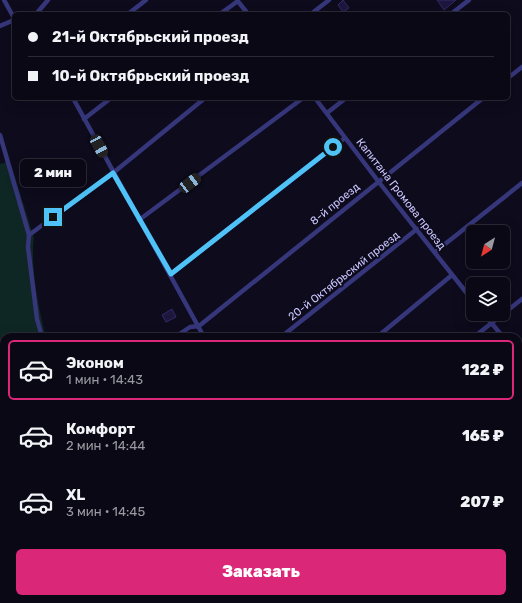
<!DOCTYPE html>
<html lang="ru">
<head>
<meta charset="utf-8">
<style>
	:root { --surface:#0a0815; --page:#13111e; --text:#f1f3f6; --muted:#999aa0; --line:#2a2934; --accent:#db2777 }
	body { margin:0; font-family:Rubik,sans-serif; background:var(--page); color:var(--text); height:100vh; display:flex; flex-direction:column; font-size:15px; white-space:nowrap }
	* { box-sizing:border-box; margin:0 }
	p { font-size:13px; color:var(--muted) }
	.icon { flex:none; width:22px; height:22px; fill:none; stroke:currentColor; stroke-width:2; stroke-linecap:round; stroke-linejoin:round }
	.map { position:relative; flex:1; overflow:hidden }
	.side { position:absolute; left:0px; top:333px; width:522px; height:270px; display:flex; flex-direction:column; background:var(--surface); border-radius:12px 12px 0 0; box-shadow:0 4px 16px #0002,0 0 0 1px var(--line) }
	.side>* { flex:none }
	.guide { position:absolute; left:12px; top:12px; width:498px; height:88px; border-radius:6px; box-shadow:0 4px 16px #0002,0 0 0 1px var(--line); display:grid; align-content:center; height:88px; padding:0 16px; background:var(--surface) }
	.needle { width:26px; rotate:216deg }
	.controls { position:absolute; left:466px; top:225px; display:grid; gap:8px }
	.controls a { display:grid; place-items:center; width:44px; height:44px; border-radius:6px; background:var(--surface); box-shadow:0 4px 16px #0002,0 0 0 1px var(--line); font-size:20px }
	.end { position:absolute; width:18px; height:18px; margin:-9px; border:5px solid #4fc3f7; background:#111; box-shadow:0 0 0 2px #111 }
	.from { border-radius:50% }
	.bubble { position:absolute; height:28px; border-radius:6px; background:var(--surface); box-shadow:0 4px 16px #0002,0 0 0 1px var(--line); font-size:13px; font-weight:800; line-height:28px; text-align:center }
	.car { position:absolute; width:12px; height:24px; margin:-12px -6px; border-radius:5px; box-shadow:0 0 3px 1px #0007; background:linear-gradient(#222 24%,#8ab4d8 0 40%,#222 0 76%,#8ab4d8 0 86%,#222 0) }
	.guide b { display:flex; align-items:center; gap:14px; height:38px; font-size:15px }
	.guide b+b { border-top:1px solid var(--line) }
	.guide i { width:10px; height:10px; background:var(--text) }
	ul { padding:7px 0 0; list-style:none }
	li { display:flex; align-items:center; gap:12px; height:60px; margin:0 8px 6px; padding:0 8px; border:2px solid transparent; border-radius:6px }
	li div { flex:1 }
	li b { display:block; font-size:15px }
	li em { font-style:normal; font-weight:800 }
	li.current { border-color:var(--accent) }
	li>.icon { width:36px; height:36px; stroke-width:1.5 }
	.action { display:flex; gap:8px; margin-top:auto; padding:8px 16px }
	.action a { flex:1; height:46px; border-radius:6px; background:var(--accent); color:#fff; font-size:16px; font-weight:800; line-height:46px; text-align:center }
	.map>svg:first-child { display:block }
	.green { fill:#0e2624 }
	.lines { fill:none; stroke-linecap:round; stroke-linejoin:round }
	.stream { stroke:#0a1e3c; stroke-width:1.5 }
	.building { fill:#1d173d; stroke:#332969 }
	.minor { stroke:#36367b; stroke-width:4.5 }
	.route { stroke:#4fc3f7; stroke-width:5 }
	.labels { text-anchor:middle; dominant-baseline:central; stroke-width:4; stroke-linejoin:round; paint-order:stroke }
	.street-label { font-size:11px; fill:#cac6ff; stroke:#0d0b1c }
</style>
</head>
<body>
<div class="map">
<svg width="522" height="603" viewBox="0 0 522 603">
	<rect width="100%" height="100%" fill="#0d0b1c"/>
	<path class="green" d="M10 161 34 238C30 265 39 310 46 337H4V599H83L82 603H0V164Z
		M301 599H340L339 603H311Z"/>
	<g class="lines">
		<path class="stream" d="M0 364 4 374
			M518 528H522
			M73 603 74 599"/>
	</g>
	<path class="building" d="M343 0 349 8 343 12 338 5Z
		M437 0H456L444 10Z
		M172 309 176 317 166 322 162 315Z"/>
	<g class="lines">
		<path class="minor" d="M4 0 14 18
			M237 0 248 14
			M36 14 48 0
			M128 14 146 0
			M220 14 238 1
			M311 14 329 0
			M451 14 469 0
			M0 26 14 20
			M508 78 522 67
			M73 98 204 337
			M315 98 378 181 473 301
			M327 113 346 98
			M84 119 111 98
			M0 135 29 235 28 247 37 319 42 337
			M139 220 303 98
			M29 235 113 173 205 98
			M435 252 522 183
			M171 274 345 138
			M484 314 503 337
			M503 314 522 299
			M175 337 190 327 199 326 483 98
			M281 337 417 229
			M377 337 452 275
			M474 337 503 314
			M518 356 522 361
			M518 389 522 386
			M518 470 522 467
			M518 557 522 550
			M317 599 324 603
			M504 599 514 603
			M3 603 6 599
			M137 603 138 599
			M223 603 224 599
			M344 603 346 599
			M496 603 498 599"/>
	</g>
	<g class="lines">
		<path class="route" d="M53 217 113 173 171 274 333 147"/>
	</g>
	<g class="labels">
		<g class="street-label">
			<text transform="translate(401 194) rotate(52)">Капитана Громова проезд</text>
			<text transform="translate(335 204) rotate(-39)">8-й проезд</text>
			<text transform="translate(344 276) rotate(-38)">20-й Октябрьский проезд</text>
		</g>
	</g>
</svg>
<div class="controls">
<a><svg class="needle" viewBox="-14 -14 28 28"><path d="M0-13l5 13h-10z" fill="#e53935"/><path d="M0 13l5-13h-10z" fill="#999aa0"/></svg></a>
<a><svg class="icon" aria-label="layers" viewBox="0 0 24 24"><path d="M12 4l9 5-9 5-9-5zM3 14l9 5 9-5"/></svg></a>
</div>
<i class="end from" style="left:333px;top:147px"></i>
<i class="end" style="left:53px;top:217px"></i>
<div class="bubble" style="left:20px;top:159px;width:66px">2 мин</div>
<i class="car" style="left:99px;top:146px;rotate:152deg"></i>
<i class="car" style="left:190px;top:183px;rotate:53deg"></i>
<div class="guide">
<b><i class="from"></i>21-й Октябрьский проезд</b>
<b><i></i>10-й Октябрьский проезд</b>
</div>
<section class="side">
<ul>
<li class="current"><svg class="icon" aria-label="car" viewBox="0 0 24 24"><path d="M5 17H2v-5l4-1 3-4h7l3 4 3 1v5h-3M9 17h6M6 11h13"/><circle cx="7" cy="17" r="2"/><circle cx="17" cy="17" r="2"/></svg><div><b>Эконом</b><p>1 мин · 14:43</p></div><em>122 ₽</em></li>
<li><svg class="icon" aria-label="car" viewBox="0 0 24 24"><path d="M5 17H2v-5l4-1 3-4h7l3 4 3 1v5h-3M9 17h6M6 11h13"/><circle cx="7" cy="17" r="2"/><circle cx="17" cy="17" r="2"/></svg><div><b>Комфорт</b><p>2 мин · 14:44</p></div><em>165 ₽</em></li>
<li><svg class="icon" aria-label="car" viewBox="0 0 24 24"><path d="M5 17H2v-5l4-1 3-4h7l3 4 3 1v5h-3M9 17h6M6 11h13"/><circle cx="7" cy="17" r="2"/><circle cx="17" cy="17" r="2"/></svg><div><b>XL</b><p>3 мин · 14:45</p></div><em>207 ₽</em></li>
</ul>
<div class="action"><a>Заказать</a></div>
</section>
</div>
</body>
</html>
